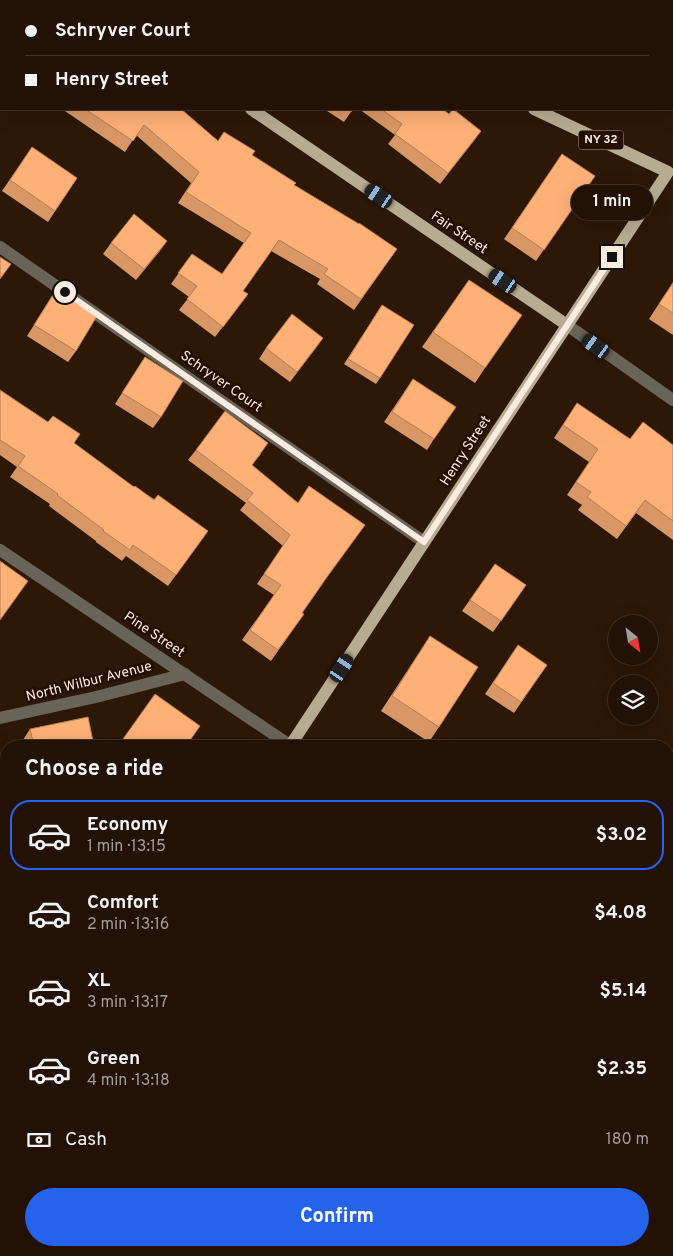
<!DOCTYPE html>
<html lang="en">
<head>
<meta charset="utf-8">
<style>
	:root { --surface:#221104; --page:#2a1a0e; --text:#f1f3f6; --muted:#a29d9a; --line:#3f3126; --accent:#2563eb }
	body { margin:0; font-family:Overpass,sans-serif; background:var(--page); color:var(--text); height:100vh; display:flex; flex-direction:column; font-size:19px; white-space:nowrap }
	* { box-sizing:border-box; margin:0 }
	p { font-size:16px; color:var(--muted) }
	.icon { flex:none; width:28px; height:28px; fill:none; stroke:currentColor; stroke-width:2; stroke-linecap:round; stroke-linejoin:round }
	.map { position:relative; flex:1; overflow:hidden }
	.side { position:absolute; left:0px; top:740px; width:674px; height:516px; display:flex; flex-direction:column; background:var(--surface); border-radius:20px 20px 0 0; box-shadow:0 5px 20px #0002,0 0 0 1px var(--line) }
	.side>* { flex:none }
	.guide { position:absolute; left:0px; top:0px; width:674px; height:110px; box-shadow:0 5px 20px #0002,0 0 0 1px var(--line); display:grid; align-content:center; height:110px; padding:0 25px; background:var(--surface) }
	.needle { width:32px; rotate:150deg }
	.buttons { position:absolute; left:608px; top:615px; display:grid; gap:10px }
	.buttons a { display:grid; place-items:center; width:50px; height:50px; border-radius:50%; background:var(--surface); box-shadow:0 5px 20px #0002,0 0 0 1px var(--line); font-size:25px }
	.end { position:absolute; width:22px; height:22px; margin:-11px; border:6px solid #fbebe0; background:#111; box-shadow:0 0 0 2px #111 }
	.from { border-radius:50% }
	.bubble { position:absolute; height:35px; border-radius:18px; background:var(--surface); box-shadow:0 5px 20px #0002,0 0 0 1px var(--line); font-size:16px; font-weight:700; line-height:35px; text-align:center }
	.car { position:absolute; width:15px; height:30px; margin:-15px -8px; border-radius:6px; box-shadow:0 0 4px 1px #0007; background:linear-gradient(#222 24%,#8ab4d8 0 40%,#222 0 76%,#8ab4d8 0 86%,#222 0) }
	.guide b { display:flex; align-items:center; gap:18px; height:48px; font-size:19px }
	.guide b+b { border-top:1px solid var(--line) }
	.guide i { width:12px; height:12px; background:var(--text) }
	ul { padding:0; list-style:none }
	li { display:flex; align-items:center; gap:15px; height:70px; margin:0 10px 8px; padding:0 15px; border:2px solid transparent; border-radius:20px }
	li div { flex:1 }
	li b { display:block; font-size:19px }
	li em { font-style:normal; font-weight:700 }
	li.current { border-color:var(--accent) }
	li>.icon { width:45px; height:45px; stroke-width:1.5 }
	h2 { padding:0 25px; font-size:22px; line-height:60px }
	.pay { display:flex; align-items:center; gap:12px; height:55px; padding:0 25px; font-size:19px }
	.pay p { margin-inline-start:auto }
	.action { display:flex; gap:10px; margin-top:auto; padding:10px 25px }
	.action a { flex:1; height:58px; border-radius:30px; background:var(--accent); color:#fff; font-size:20px; font-weight:700; line-height:58px; text-align:center }
	.map>svg:first-child { display:block }
	.lines { fill:none; stroke-linecap:round; stroke-linejoin:round }
	.lane { stroke:#696458; stroke-width:12 }
	.street { stroke:#696458; stroke-width:12 }
	.primary { stroke:#b7ac92; stroke-width:12 }
	.wall { fill:#da9766 }
	.shaded-wall { fill:#b27b53 }
	.building { fill:#feb077; stroke:#b27b53 }
	.route { stroke:#fbebe0; stroke-width:6 }
	.labels { text-anchor:middle; dominant-baseline:central; stroke-width:5; stroke-linejoin:round; paint-order:stroke }
	.shield { fill:#230e01; stroke:#baa99d; stroke-width:1 }
	.shield-label { font-size:12px; font-weight:bold; fill:#fbebe0 }
	.street-label { font-size:14px; fill:#fbebe0; stroke:#230e01 }
</style>
</head>
<body>
<div class="map">
<svg width="673" height="1256" viewBox="0 0 673 1256">
	<rect width="100%" height="100%" fill="#2d1706"/>
	<g class="lines">
		<path class="lane" d="M523 1V0"/>
		<path class="street" d="M0 247 424 542
			M567 325 673 400
			M0 550 291 746
			M0 718 96 697 185 674
			M668 1012 673 1016
			M327 1250 336 1256"/>
		<path class="primary" d="M93 0 95 1
			M304 0 307 1
			M251 109 567 325
			M290 746 668 172 534 109
			M0 1186 6 1176"/>
	</g>
	<path class="wall" d="M0 0 1 1V55L0 54Z
		M637 0H673V72L672 1H637Z
		M62 109H181L218 141 224 132 252 155 294 185 397 249 354 310 317 284 320 279 271 251 243 291 248 294 215 337 179 310 189 297 171 284 192 254 222 274 244 243 178 203 191 183 136 135 125 152Z
		M324 109H353L344 122Z
		M359 109H442L449 114 481 131 440 184 388 144 395 135Z
		M32 147 77 178 48 222 2 191Z
		M562 154 595 176 536 261 504 239Z
		M167 241 159 252 136 280 103 254 111 243Z
		M469 280 485 368 475 383 422 347Z
		M673 282V335L649 319Z
		M56 290 76 351 68 362 27 336Z
		M382 305 380 378 376 384 344 364Z
		M323 338 290 382 259 359 266 348Z
		M145 357 161 417 153 428 115 404Z
		M413 379 434 439 427 450 384 422Z
		M0 390 74 443 134 487 208 531 168 586 126 556 122 561 96 542V541L49 506 50 504 10 477 17 467 0 455Z
		M577 403 630 439 673 445V540L636 513 617 539 578 510 582 505 567 495 589 462 554 438Z
		M196 450 261 454 252 465 323 583 302 613 304 614 271 661 242 640 274 595 257 584 283 546 240 510 246 503 188 460Z
		M495 564 526 585 493 632 462 611Z
		M430 636 439 727 429 742 381 711Z
		M518 645 547 665 514 713 485 694Z
		M30 729 94 746H24L23 740Z
		M673 843V882L668 878V849Z
		M673 1068V1136L668 1132V1075Z
		M673 1240V1256H668L666 1255Z
		M409 1250H517L512 1256H416Z
		M548 1250H616L612 1256H555Z"/>
	<path class="shaded-wall" d="M481 131 474 141 440 184 448 173Z
		M167 241 159 252 136 280 144 269Z
		M323 338 316 348 290 382 297 372Z"/>
	<path class="building" d="M0 0H32L34 1H1V40L0 39Z
		M179 0H233L232 1H179Z
		M641 0H673V52L672 1H641Z
		M85 109H181L218 141 224 132 255 151 252 155 296 183 294 185 359 224V223L397 249 361 299 324 274 328 269 279 240 243 291 248 294 223 327 187 299 197 286 178 273 192 254 222 274 251 233 186 192 199 172 144 125 133 141Z
		M347 109H353L351 112Z
		M381 109H442L449 114 453 109 481 131 448 173 395 134 402 124Z
		M32 147 77 178 55 211 10 180Z
		M562 154 595 176 544 250 512 228Z
		M134 214 167 241 144 269 111 243Z
		M0 257 11 264 0 279Z
		M469 280 522 315 485 368 433 332Z
		M673 283V313L659 304Z
		M56 290 97 316 76 351 34 325Z
		M382 305 414 325 380 378 348 359Z
		M292 314 323 338 297 372 266 348Z
		M145 357 183 381 161 417 122 393Z
		M413 379 456 407 434 439 392 412Z
		M0 390 48 422 53 416 80 434 74 443 134 487 135 486 154 500 158 495 208 531 176 575 133 545 130 550 103 531 104 530 57 495 58 494 18 466 25 456 0 440Z
		M577 403 630 439 643 422 673 445V521L645 500 626 526 587 497 591 492 576 482 598 449 563 425Z
		M225 411 268 443 252 465 298 503 309 486 365 525 327 577 302 613 304 614 278 650 250 630 281 585 264 574 290 535 247 500 253 493 196 450Z
		M0 561 28 581 0 620Z
		M495 564 526 585 501 621 470 600Z
		M430 636 478 667 439 727 392 696Z
		M518 645 547 665 521 702 493 683Z
		M155 694 200 726 186 746H118Z
		M88 717 94 746H34L30 729Z
		M673 843V866L668 861V849Z
		M6 1008V1073L0 1082V1017Z
		M673 1068V1120L668 1116V1075Z
		M29 1250H121L117 1256H25Z
		M256 1250H279L287 1256H252Z
		M431 1250H516L512 1256H442Z
		M568 1250H616L612 1256H566L569 1251Z
		M17 1252 24 1256H15Z"/>
	<g class="lines">
		<path class="route" d="M65 292 424 542 612 257"/>
	</g>
	<g class="labels">
		<rect class="shield" x="578.5" y="130.5" width="45" height="19" rx="4"/>
		<g class="shield-label">
			<text x="601" y="140">NY 32</text>
		</g>
		<g class="street-label">
			<text transform="translate(459 233) rotate(34)">Fair Street</text>
			<text transform="translate(221 382) rotate(35)">Schryver Court</text>
			<text transform="translate(466 451) rotate(-57)">Henry Street</text>
			<text transform="translate(154 635) rotate(34)">Pine Street</text>
			<text transform="translate(89 682) rotate(-14)">North Wilbur Avenue</text>
		</g>
	</g>
</svg>
<div class="buttons">
<a><svg class="needle" viewBox="-14 -14 28 28"><path d="M0-13l5 13h-10z" fill="#e53935"/><path d="M0 13l5-13h-10z" fill="#a29d9a"/></svg></a>
<a><svg class="icon" aria-label="layers" viewBox="0 0 24 24"><path d="M12 4l9 5-9 5-9-5zM3 14l9 5 9-5"/></svg></a>
</div>
<i class="end from" style="left:65px;top:292px"></i>
<i class="end" style="left:612px;top:257px"></i>
<div class="bubble" style="left:571px;top:185px;width:82px">1 min</div>
<i class="car" style="left:379px;top:196px;rotate:304deg"></i>
<i class="car" style="left:503px;top:281px;rotate:304deg"></i>
<i class="car" style="left:596px;top:346px;rotate:305deg"></i>
<i class="car" style="left:342px;top:668px;rotate:33deg"></i>
<div class="guide">
<b><i class="from"></i>Schryver Court</b>
<b><i></i>Henry Street</b>
</div>
<section class="side">
<h2>Choose a ride</h2>
<ul>
<li class="current"><svg class="icon" aria-label="car" viewBox="0 0 24 24"><path d="M5 17H2v-5l4-1 3-4h7l3 4 3 1v5h-3M9 17h6M6 11h13"/><circle cx="7" cy="17" r="2"/><circle cx="17" cy="17" r="2"/></svg><div><b>Economy</b><p>1 min · 13:15</p></div><em>$3.02</em></li>
<li><svg class="icon" aria-label="car" viewBox="0 0 24 24"><path d="M5 17H2v-5l4-1 3-4h7l3 4 3 1v5h-3M9 17h6M6 11h13"/><circle cx="7" cy="17" r="2"/><circle cx="17" cy="17" r="2"/></svg><div><b>Comfort</b><p>2 min · 13:16</p></div><em>$4.08</em></li>
<li><svg class="icon" aria-label="car" viewBox="0 0 24 24"><path d="M5 17H2v-5l4-1 3-4h7l3 4 3 1v5h-3M9 17h6M6 11h13"/><circle cx="7" cy="17" r="2"/><circle cx="17" cy="17" r="2"/></svg><div><b>XL</b><p>3 min · 13:17</p></div><em>$5.14</em></li>
<li><svg class="icon" aria-label="car" viewBox="0 0 24 24"><path d="M5 17H2v-5l4-1 3-4h7l3 4 3 1v5h-3M9 17h6M6 11h13"/><circle cx="7" cy="17" r="2"/><circle cx="17" cy="17" r="2"/></svg><div><b>Green</b><p>4 min · 13:18</p></div><em>$2.35</em></li>
</ul>
<div class="pay"><svg class="icon" aria-label="cash" viewBox="0 0 24 24"><path d="M3 7h18v10H3z"/><circle cx="12" cy="12" r="2"/></svg>Cash<p>180 m</p></div>
<div class="action"><a>Confirm</a></div>
</section>
</div>
</body>
</html>
